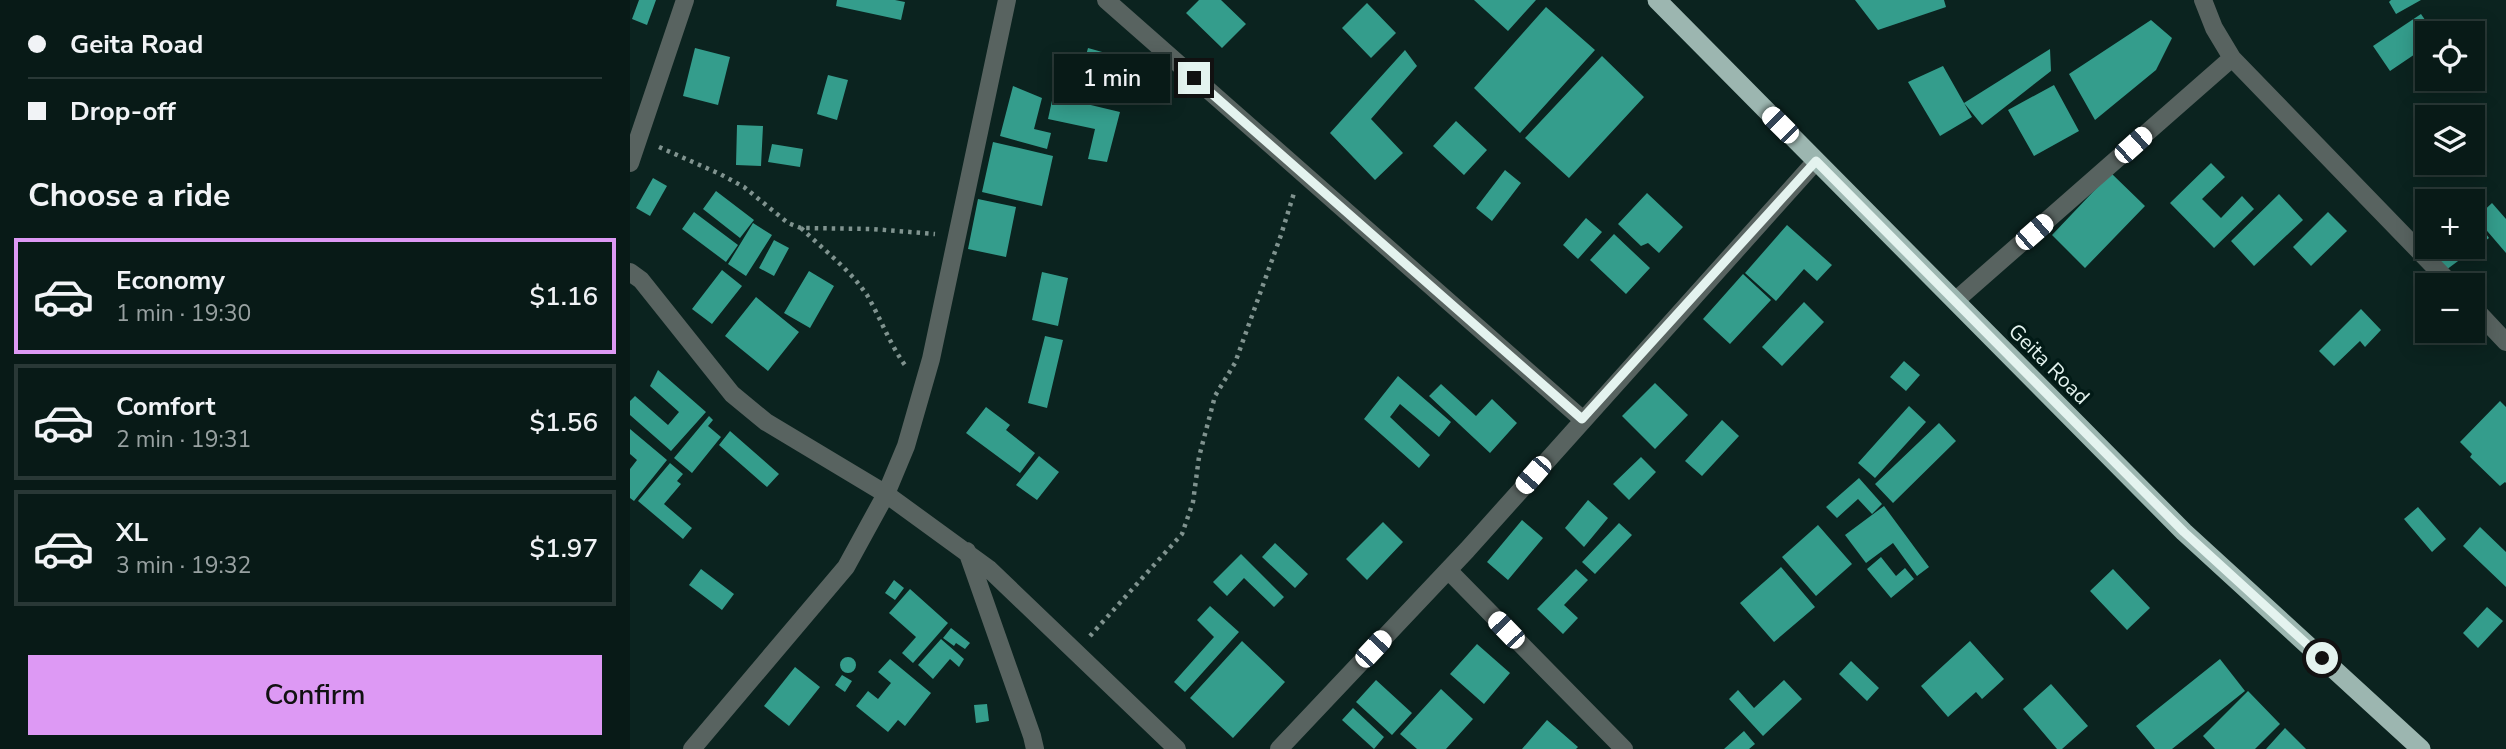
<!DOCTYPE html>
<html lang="en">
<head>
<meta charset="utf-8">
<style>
	:root { --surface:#081a17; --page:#112320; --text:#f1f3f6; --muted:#98a1a1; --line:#293836; --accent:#dd99f4 }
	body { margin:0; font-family:"Nunito Sans",sans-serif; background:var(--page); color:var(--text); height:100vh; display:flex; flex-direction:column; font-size:26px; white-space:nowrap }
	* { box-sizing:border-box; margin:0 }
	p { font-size:23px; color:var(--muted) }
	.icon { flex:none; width:38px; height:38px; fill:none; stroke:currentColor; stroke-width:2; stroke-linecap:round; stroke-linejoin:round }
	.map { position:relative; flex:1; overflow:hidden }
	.details { display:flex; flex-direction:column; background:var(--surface); width:630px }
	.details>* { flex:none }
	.banner { display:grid; align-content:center; height:154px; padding:0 28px; background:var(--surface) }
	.tools { position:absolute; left:1785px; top:21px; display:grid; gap:14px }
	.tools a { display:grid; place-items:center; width:70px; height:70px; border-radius:0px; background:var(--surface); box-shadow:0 4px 18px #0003,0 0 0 2px var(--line); font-size:35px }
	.end { position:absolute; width:32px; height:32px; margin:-16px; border:9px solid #e4f3ef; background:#111; box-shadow:0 0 0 4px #111 }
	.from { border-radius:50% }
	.bubble { position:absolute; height:49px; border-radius:0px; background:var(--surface); box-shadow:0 4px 18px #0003,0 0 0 2px var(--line); font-size:23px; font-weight:600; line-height:49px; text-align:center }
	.car { position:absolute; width:21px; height:42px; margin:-21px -10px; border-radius:9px; box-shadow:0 0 5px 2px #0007; background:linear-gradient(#fff 24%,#345 0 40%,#fff 0 76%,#345 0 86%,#fff 0) }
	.banner b { display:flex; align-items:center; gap:24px; height:66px; font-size:26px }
	.banner b+b { border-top:2px solid var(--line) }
	.banner i { width:18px; height:18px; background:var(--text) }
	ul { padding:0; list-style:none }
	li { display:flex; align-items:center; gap:21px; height:116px; margin:0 14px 10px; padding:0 14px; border:4px solid var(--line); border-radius:0px }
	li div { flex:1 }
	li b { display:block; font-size:26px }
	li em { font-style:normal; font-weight:600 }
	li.current { border-color:var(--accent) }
	li>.icon { width:63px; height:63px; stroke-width:1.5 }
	h2 { padding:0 28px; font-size:32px; line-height:84px }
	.cta { display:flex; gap:14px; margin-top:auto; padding:14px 28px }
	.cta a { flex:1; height:80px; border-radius:0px; background:var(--accent); color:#111; font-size:28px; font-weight:600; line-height:80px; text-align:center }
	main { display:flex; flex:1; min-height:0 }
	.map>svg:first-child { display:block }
	.building { fill:#349d8c }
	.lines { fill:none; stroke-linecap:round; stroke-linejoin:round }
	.path { stroke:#80938f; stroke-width:4.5; stroke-dasharray:3.5 5; stroke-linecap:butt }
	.minor { stroke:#586360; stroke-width:18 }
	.trunk { stroke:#9cb6b0; stroke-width:19 }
	.route { stroke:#e4f3ef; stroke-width:9 }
	.labels { text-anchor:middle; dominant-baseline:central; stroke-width:7; stroke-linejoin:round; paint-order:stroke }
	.street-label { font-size:21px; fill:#e4f3ef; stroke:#021a16 }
</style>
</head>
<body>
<main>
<section class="details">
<div class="banner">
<b><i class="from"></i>Geita Road</b>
<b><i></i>Drop-off</b>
</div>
<h2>Choose a ride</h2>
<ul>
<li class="current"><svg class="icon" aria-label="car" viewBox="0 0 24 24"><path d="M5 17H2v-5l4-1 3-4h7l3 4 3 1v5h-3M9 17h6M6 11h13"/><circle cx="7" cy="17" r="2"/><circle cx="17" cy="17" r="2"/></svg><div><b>Economy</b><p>1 min · 19:30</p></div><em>$1.16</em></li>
<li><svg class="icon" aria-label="car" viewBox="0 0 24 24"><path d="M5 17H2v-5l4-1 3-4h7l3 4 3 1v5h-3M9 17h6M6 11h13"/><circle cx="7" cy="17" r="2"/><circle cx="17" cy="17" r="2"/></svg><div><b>Comfort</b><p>2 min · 19:31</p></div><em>$1.56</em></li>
<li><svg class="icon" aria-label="car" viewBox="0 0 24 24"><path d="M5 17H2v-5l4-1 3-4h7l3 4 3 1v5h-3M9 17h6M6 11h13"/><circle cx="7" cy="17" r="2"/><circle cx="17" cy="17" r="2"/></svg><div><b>XL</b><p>3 min · 19:32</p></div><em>$1.97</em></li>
</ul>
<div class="cta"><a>Confirm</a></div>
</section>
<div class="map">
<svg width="1876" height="749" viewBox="0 0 1876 749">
	<rect width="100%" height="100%" fill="#0b231f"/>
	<path class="building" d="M9 0H26L17 25 2 19Z
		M207 0H265L275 2 271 20 206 6Z
		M569 0H591L616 24 592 48 556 13Z
		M844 0H906L878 31Z
		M1225 0H1314L1316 7 1248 30Z
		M1761 0H1791L1766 14 1759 2Z
		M737 3 766 33 741 58 712 28Z
		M916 7 965 50 890 133 844 88Z
		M1791 14 1804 33H1797V46L1760 71 1743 46Z
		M1521 20 1542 38 1526 70 1465 120 1439 74Z
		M65 48 100 57 88 105 53 96Z
		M458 48 504 61 492 104 446 92Z
		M1420 49 1421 71 1352 125 1334 103 1342 117 1310 136 1278 82 1313 66 1334 103Z
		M775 50 787 66 741 119 773 153 745 180 700 133Z
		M972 56 1014 97 939 178 895 138Z
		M198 75 218 80 207 120 187 114Z
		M1424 85 1449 131 1404 156 1378 110Z
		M383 86 412 98 404 129 421 133 417 149 370 136Z
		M423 96 490 112 477 162 458 159 465 129 418 119Z
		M826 121 857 150 834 175 803 146Z
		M107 125 133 126 131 166 106 165Z
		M363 142 423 156 412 206 352 192Z
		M142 144 173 149 170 167 138 162Z
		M1581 163 1595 177 1572 199 1591 218 1612 196 1624 209 1584 248 1540 203Z
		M875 170 891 183 862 221 846 208Z
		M1481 173 1515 206 1455 268 1422 235Z
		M23 178 37 186 20 216 6 208Z
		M86 191 124 220 110 238 73 209Z
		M1017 193 1053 227 1029 253 1018 243 1011 246 988 224Z
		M1649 194 1673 220 1624 266 1601 241Z
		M348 199 386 207 376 257 338 249Z
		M1862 203 1876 219V253L1846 218Z
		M64 212 108 245 96 262 52 229Z
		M1698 212 1717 231 1681 266 1663 247Z
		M1843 216 1859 238 1816 270 1798 247H1843Z
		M956 218 972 232 948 259 933 245Z
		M123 223 142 235 116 276 98 264Z
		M1157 225 1202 265 1187 281 1174 269 1146 301 1115 273Z
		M984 234 1020 268 996 294 960 260Z
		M144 240 159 248 144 276 129 268Z
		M92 270 112 286 82 324 62 309Z
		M179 271 204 286 180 328 154 313Z
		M412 272 438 278 428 326 402 320Z
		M1113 274 1141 300 1100 344 1073 319Z
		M126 297 169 332 138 371 95 336Z
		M1174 302 1194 322 1152 366 1132 347Z
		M1731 309 1751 330 1735 347 1730 341 1704 366 1689 351Z
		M415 336 433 340 417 408 398 403Z
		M1274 361 1290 375 1276 391 1260 377Z
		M28 370 76 412 41 451 0 415V401L5 396 38 425 49 412 20 386Z
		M768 376 821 422 809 437 770 404 760 417 800 455 789 468 734 419Z
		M1025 383 1058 415 1025 449 992 416Z
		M811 384 846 416 862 399 887 423 860 453 799 396Z
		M1870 401 1876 407V483L1875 482 1870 486 1840 457 1842 454 1830 442Z
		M1279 406 1296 422 1245 478 1228 463Z
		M356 407 380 425 376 430 405 453 390 473 336 433Z
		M79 416 83 420 78 426 91 437 62 473 44 458Z
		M1092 420 1109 436 1072 476 1055 461Z
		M1309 423 1326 441 1263 503 1245 484Z
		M0 429 37 460 4 501 0 498V469L7 460 0 454Z
		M100 431 149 474 137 487 89 445Z
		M409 456 429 472 407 500 386 485Z
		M1011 457 1026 472 999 500 983 484Z
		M40 463 53 474 47 481 51 484 34 504 62 528 53 539 8 501Z
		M1229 478 1252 504 1242 514 1228 499 1207 518 1196 507Z
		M958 500 978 518 954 547 935 528Z
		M1254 506 1299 567 1287 576 1263 543 1236 563 1215 535Z
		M1788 507 1816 539 1802 552 1774 519Z
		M892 520 913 538 878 580 857 562Z
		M753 522 773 542 737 580 716 559Z
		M989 523 1002 535 965 574 952 562Z
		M1188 525 1222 564 1186 596 1152 557Z
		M1850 527 1876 552V587L1833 546Z
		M645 543 678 574 665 588 632 557Z
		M611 554 654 597 644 607 614 578 597 596 583 582Z
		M1251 557 1266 576 1275 568 1284 579 1261 598 1237 569Z
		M1151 567 1185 607 1144 642 1110 603Z
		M71 569 104 594 92 610 59 585Z
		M946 569 958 580 934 605 948 618 933 634 907 609Z
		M1483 569 1520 608 1497 630 1460 591Z
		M264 580 274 588 265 600 255 593Z
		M280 589 318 623 283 663 272 653 286 637 259 613Z
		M580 606 609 632 555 692 544 682 584 637 567 620Z
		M1857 607 1873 621 1848 648 1833 633Z
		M321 628 340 643 335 649 326 643 324 646 313 638Z
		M311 639 334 659 329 667 320 659 303 679 288 665Z
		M612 641 655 682 603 738 560 698Z
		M1340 641 1374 679 1352 699 1346 692 1318 717 1291 686Z
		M847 644 880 673 854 704 820 674Z
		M210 665a8 8 0 1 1 16 0a8 8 0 1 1-16 0Z
		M260 659 301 693 275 726 268 720 258 732 226 706 238 691 248 699 261 683 248 672Z
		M1590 659 1615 691 1542 749H1525L1506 726Z
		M1221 661 1249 688 1237 701 1209 674Z
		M165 667 190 687 159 726 134 706Z
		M212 675 222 681 215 692 205 685Z
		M746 680 782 713 762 735 726 702Z
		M1154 680 1172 699 1133 736 1099 699 1108 690 1124 708Z
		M1421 684 1458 726 1432 749H1427L1393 709Z
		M811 689 843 719 816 749H787L770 734Z
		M1618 691 1650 724 1625 749H1585L1573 736Z
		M357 704 359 721 346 723 344 705Z
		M723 708 754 737 744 749 712 720Z
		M917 720 948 747 946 749H892Z
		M1655 728 1676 749H1636Z
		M1114 731 1125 744 1119 749H1094Z"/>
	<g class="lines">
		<path class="path" d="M29 147 90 174 114 187 158 223 171 228 242 229 305 234
			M171 228C193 249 220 270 237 295 251 319 260 345 277 368
			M460 636 552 534 563 502 569 457 585 396 605 363 651 235 664 193"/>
		<path class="minor" d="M476 0 952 419
			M1573 0 1584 28 1602 58 1822 285
			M0 163 55 0
			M0 272 11 280 102 394 136 422 256 494 359 569 547 749
			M1325 301 1602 58
			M1843 307 1876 342
			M337 551 402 736 405 749
			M818 570 994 749
			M62 749 216 567 256 494 276 446 301 359 377 0
			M649 749 837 550 1186 161"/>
		<path class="trunk" d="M1027 0 1554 532 1791 749"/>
	</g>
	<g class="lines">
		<path class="route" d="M564 78 952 419 1186 161 1554 532 1692 658"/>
	</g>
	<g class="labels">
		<g class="street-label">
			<text transform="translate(1419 364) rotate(45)">Geita Road</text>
		</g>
	</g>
</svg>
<div class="tools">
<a><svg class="icon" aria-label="locate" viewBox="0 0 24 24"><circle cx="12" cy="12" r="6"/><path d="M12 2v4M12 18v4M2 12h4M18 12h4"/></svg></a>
<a><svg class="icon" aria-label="layers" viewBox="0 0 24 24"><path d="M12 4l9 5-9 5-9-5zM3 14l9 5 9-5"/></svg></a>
<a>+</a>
<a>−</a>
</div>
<i class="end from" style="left:1692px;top:658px"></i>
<i class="end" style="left:564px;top:78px"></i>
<div class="bubble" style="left:424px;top:54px;width:116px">1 min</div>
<i class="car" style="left:1150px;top:125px;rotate:315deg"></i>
<i class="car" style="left:1503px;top:145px;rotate:48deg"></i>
<i class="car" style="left:1404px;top:232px;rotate:49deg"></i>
<i class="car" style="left:903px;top:475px;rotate:221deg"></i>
<i class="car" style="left:876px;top:630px;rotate:316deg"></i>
<i class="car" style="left:743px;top:649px;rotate:43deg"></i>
</div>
</main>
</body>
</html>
